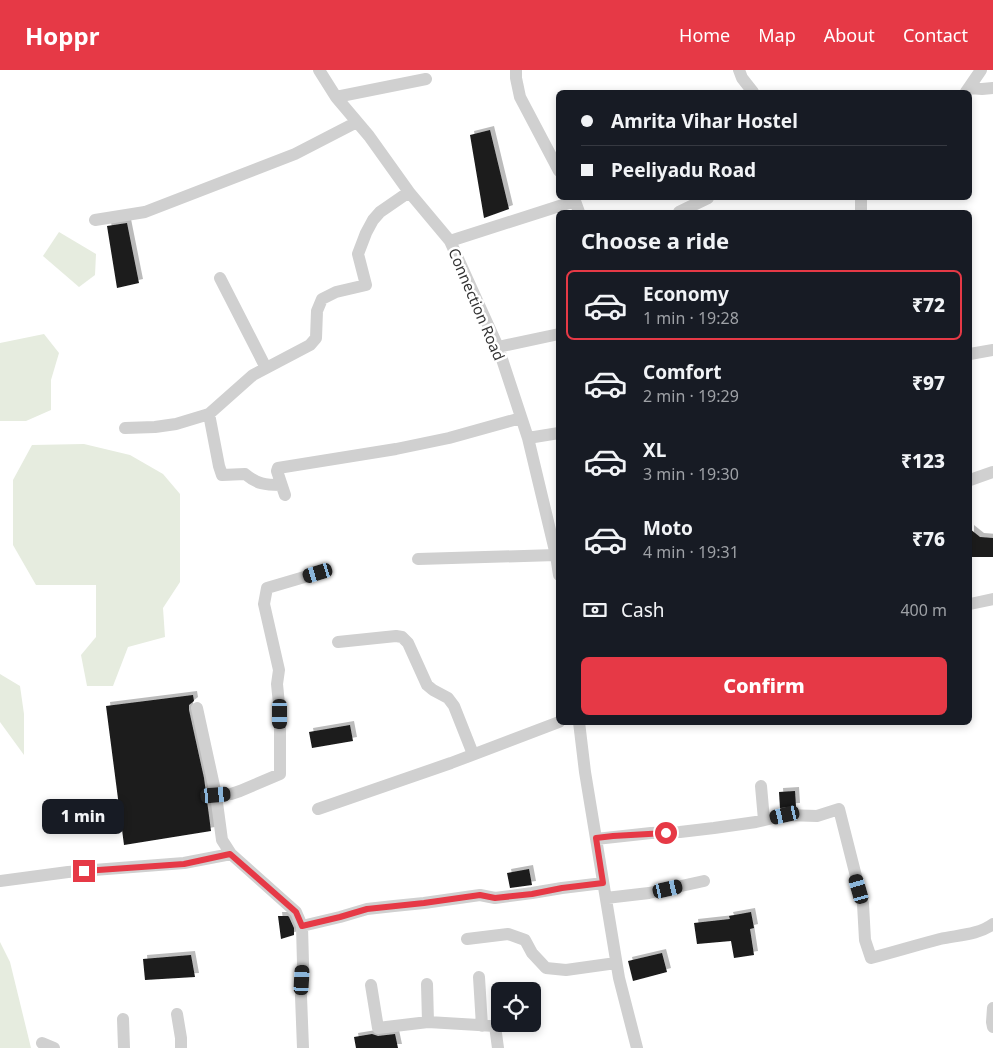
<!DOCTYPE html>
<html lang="en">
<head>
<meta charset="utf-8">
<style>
	:root { --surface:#171b24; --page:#242831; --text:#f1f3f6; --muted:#9ea1a6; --line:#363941; --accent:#e63946 }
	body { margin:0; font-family:"Noto Sans",sans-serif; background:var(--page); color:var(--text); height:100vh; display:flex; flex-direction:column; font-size:19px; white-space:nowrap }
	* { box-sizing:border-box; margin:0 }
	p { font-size:16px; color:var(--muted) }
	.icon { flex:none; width:28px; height:28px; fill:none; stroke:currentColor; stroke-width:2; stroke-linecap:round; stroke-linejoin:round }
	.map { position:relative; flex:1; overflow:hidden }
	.drawer { position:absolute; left:556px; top:140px; width:416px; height:515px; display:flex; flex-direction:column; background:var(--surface); border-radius:8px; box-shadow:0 2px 8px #0003 }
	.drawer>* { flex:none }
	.banner { position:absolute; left:556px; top:20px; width:416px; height:110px; border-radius:8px; box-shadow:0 2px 8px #0003; display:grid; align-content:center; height:110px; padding:0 25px; background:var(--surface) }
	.buttons { position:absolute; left:491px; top:912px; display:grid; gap:10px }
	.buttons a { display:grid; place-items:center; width:50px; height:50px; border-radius:8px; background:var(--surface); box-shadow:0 2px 8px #0003; font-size:25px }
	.end { position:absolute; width:22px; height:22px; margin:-11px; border:6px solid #e63946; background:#fff; box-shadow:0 0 0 2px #fff }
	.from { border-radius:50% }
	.bubble { position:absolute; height:35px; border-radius:8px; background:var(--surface); box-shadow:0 2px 8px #0003; font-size:16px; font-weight:800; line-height:35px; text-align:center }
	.car { position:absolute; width:15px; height:30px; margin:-15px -8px; border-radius:6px; box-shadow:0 0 4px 1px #0007; background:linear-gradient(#222 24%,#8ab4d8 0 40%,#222 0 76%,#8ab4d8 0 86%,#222 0) }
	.banner b { display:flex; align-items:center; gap:18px; height:48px; font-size:19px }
	.banner b+b { border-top:1px solid var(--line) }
	.banner i { width:12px; height:12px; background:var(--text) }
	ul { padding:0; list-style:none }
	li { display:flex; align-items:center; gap:15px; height:70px; margin:0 10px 8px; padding:0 15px; border:2px solid transparent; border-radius:8px }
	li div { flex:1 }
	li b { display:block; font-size:19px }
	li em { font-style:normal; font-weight:800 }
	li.on { border-color:var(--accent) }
	li>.icon { width:45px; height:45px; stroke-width:1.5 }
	h2 { padding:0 25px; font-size:22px; line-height:60px }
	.pay { display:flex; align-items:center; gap:12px; height:55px; padding:0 25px; font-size:19px }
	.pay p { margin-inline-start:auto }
	.primary-button { display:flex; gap:10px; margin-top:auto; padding:10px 25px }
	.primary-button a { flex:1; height:58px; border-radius:8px; background:var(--accent); color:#fff; font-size:20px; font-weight:800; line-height:58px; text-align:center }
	header { display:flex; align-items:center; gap:30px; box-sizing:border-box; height:70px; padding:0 25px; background:var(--accent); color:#fff }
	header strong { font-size:24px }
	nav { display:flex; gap:28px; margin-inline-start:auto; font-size:18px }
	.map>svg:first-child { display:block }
	.green { fill:#e6ecdf }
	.building { fill:#1a1a1a; filter:url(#shadow) }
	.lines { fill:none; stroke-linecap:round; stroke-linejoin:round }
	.minor { stroke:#d0d0d0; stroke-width:12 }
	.route { stroke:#e63946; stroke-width:6 }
	.labels { text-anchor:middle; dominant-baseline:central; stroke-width:5; stroke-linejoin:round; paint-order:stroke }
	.street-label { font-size:15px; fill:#333; stroke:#fff }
</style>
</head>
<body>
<header>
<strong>Hoppr</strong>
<nav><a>Home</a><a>Map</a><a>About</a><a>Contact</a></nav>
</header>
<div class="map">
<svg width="993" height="978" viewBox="0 0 993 978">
	<defs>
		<filter id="shadow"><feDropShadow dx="4" dy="-4" stdDeviation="0" flood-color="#0004"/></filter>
	</defs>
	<rect width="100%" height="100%" fill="#fff"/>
	<path class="green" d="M59 162 96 184 95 205 79 217 43 186Z
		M44 264 59 283 51 310V340L26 351H0V273Z
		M84 374 130 385 163 404 180 424V512L163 538 165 567 128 577 113 616H87L81 585 96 567V515H36L13 475V410L32 375Z
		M0 604 20 616 24 644V685L0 652Z
		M0 872 10 892 31 978H0Z"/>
	<path class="building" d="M490 60 509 139 484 148 470 65Z
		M127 153 139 213 117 218 107 156Z
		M970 459 980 467 993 468V487H970Z
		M193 625 194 631 189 635V640L204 708 211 761 124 775 106 636Z
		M350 655 353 671 312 678 309 662Z
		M795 721 796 737 780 738 779 722Z
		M529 799 532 815 510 818 507 803Z
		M751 842 754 858 750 859 754 885 734 888 731 871 697 874 694 853 730 849 729 846Z
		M278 846H288L289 847 294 858V865L281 869Z
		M662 883 667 902 633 911 628 891Z
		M191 885 195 907 145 910 143 889Z
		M372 964 378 966 395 964 398 978H356L354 967Z"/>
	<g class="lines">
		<path class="minor" d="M319 0 336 27 369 66 409 122 450 171 498 277 528 368 556 485 559 505
			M516 0V8L520 27 559 101
			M739 0 742 8 753 22
			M969 18 982 19 993 18
			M966 22 981 0
			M336 27 426 9
			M861 128V142
			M679 142 708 128
			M95 150 145 142 295 84 357 52
			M450 171 575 131 579 142
			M220 208 266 298
			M498 277 559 264
			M970 284 993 280
			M209 344 219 396 222 405 245 404C257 414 265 415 281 415
			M125 358 155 357 176 354 209 344 253 305 310 275 316 268 317 241 322 229 336 222 366 215 358 184 366 163 373 150 380 142 409 122
			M528 368 559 363
			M970 410 993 402
			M285 425 277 401 278 398 396 379 449 368 521 348
			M418 489 556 485
			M970 534 993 529
			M338 572 396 566 402 567 408 573 427 615 433 620 448 628 454 636 473 684
			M197 638 216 725
			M579 652 585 702 619 908 637 978
			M761 716 764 750
			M318 739 451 693 559 652
			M596 769 651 763 680 762 714 758 756 752 785 745 817 746 839 739 863 834 865 870 871 888C894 882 917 875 940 869 958 865 978 865 993 854
			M231 784 222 770 216 725 231 724 240 721 280 704V644L277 614 279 600 264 534 267 518 318 503
			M0 811 68 802 184 793 231 784 296 842 302 856 303 894 301 926 303 978
			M606 828 649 823 704 811
			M302 856 340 847 367 839 394 836 424 833 480 825 495 828 532 823 562 818 603 813
			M467 869 508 864 525 870 532 883 546 898 566 900 616 893
			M479 907 482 956
			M427 914 428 952
			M371 915 378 958 428 952 495 956 498 978
			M993 938 992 952 993 957
			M177 944 181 968V978
			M123 949 124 978
			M42 973 54 978"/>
	</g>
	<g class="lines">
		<path class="route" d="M84 801 184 794 230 784 296 842 302 856 340 847 367 839 424 833 480 825 495 828 532 824 562 818 603 813 596 768 613 766 666 763"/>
	</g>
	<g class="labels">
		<g class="street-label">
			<text transform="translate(477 234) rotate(67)">Connection Road</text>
		</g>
	</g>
</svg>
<div class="buttons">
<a><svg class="icon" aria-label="locate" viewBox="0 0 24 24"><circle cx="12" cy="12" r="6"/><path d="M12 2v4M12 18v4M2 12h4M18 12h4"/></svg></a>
</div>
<i class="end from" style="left:666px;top:763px"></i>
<i class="end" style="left:84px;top:801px"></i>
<div class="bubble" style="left:42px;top:729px;width:82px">1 min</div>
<i class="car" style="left:318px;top:503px;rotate:253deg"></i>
<i class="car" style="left:280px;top:644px;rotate:180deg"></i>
<i class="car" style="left:216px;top:725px;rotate:85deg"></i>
<i class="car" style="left:785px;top:745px;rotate:257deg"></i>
<i class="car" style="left:668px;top:819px;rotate:77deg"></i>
<i class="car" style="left:859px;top:819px;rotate:344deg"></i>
<i class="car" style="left:302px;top:910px;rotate:3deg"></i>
<div class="banner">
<b><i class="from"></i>Amrita Vihar Hostel</b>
<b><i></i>Peeliyadu Road</b>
</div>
<section class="drawer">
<h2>Choose a ride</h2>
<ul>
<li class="on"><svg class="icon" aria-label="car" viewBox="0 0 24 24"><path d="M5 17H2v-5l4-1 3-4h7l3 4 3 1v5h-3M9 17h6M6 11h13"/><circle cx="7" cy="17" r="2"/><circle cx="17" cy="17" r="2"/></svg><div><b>Economy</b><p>1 min · 19:28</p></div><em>₹72</em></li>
<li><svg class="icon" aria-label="car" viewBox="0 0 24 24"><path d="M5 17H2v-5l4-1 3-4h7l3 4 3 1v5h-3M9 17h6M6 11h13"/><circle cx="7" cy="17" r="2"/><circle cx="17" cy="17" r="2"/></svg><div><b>Comfort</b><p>2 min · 19:29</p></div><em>₹97</em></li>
<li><svg class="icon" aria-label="car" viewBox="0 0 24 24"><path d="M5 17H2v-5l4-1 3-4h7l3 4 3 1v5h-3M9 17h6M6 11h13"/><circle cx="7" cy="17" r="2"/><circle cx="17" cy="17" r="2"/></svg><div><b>XL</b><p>3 min · 19:30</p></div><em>₹123</em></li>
<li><svg class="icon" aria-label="car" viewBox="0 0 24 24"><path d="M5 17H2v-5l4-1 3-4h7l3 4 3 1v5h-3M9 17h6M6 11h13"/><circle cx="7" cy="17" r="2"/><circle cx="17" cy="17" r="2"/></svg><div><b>Moto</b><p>4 min · 19:31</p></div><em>₹76</em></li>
</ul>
<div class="pay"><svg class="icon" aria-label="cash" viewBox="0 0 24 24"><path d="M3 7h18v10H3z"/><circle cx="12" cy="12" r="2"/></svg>Cash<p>400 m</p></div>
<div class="primary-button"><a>Confirm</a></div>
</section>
</div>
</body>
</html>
